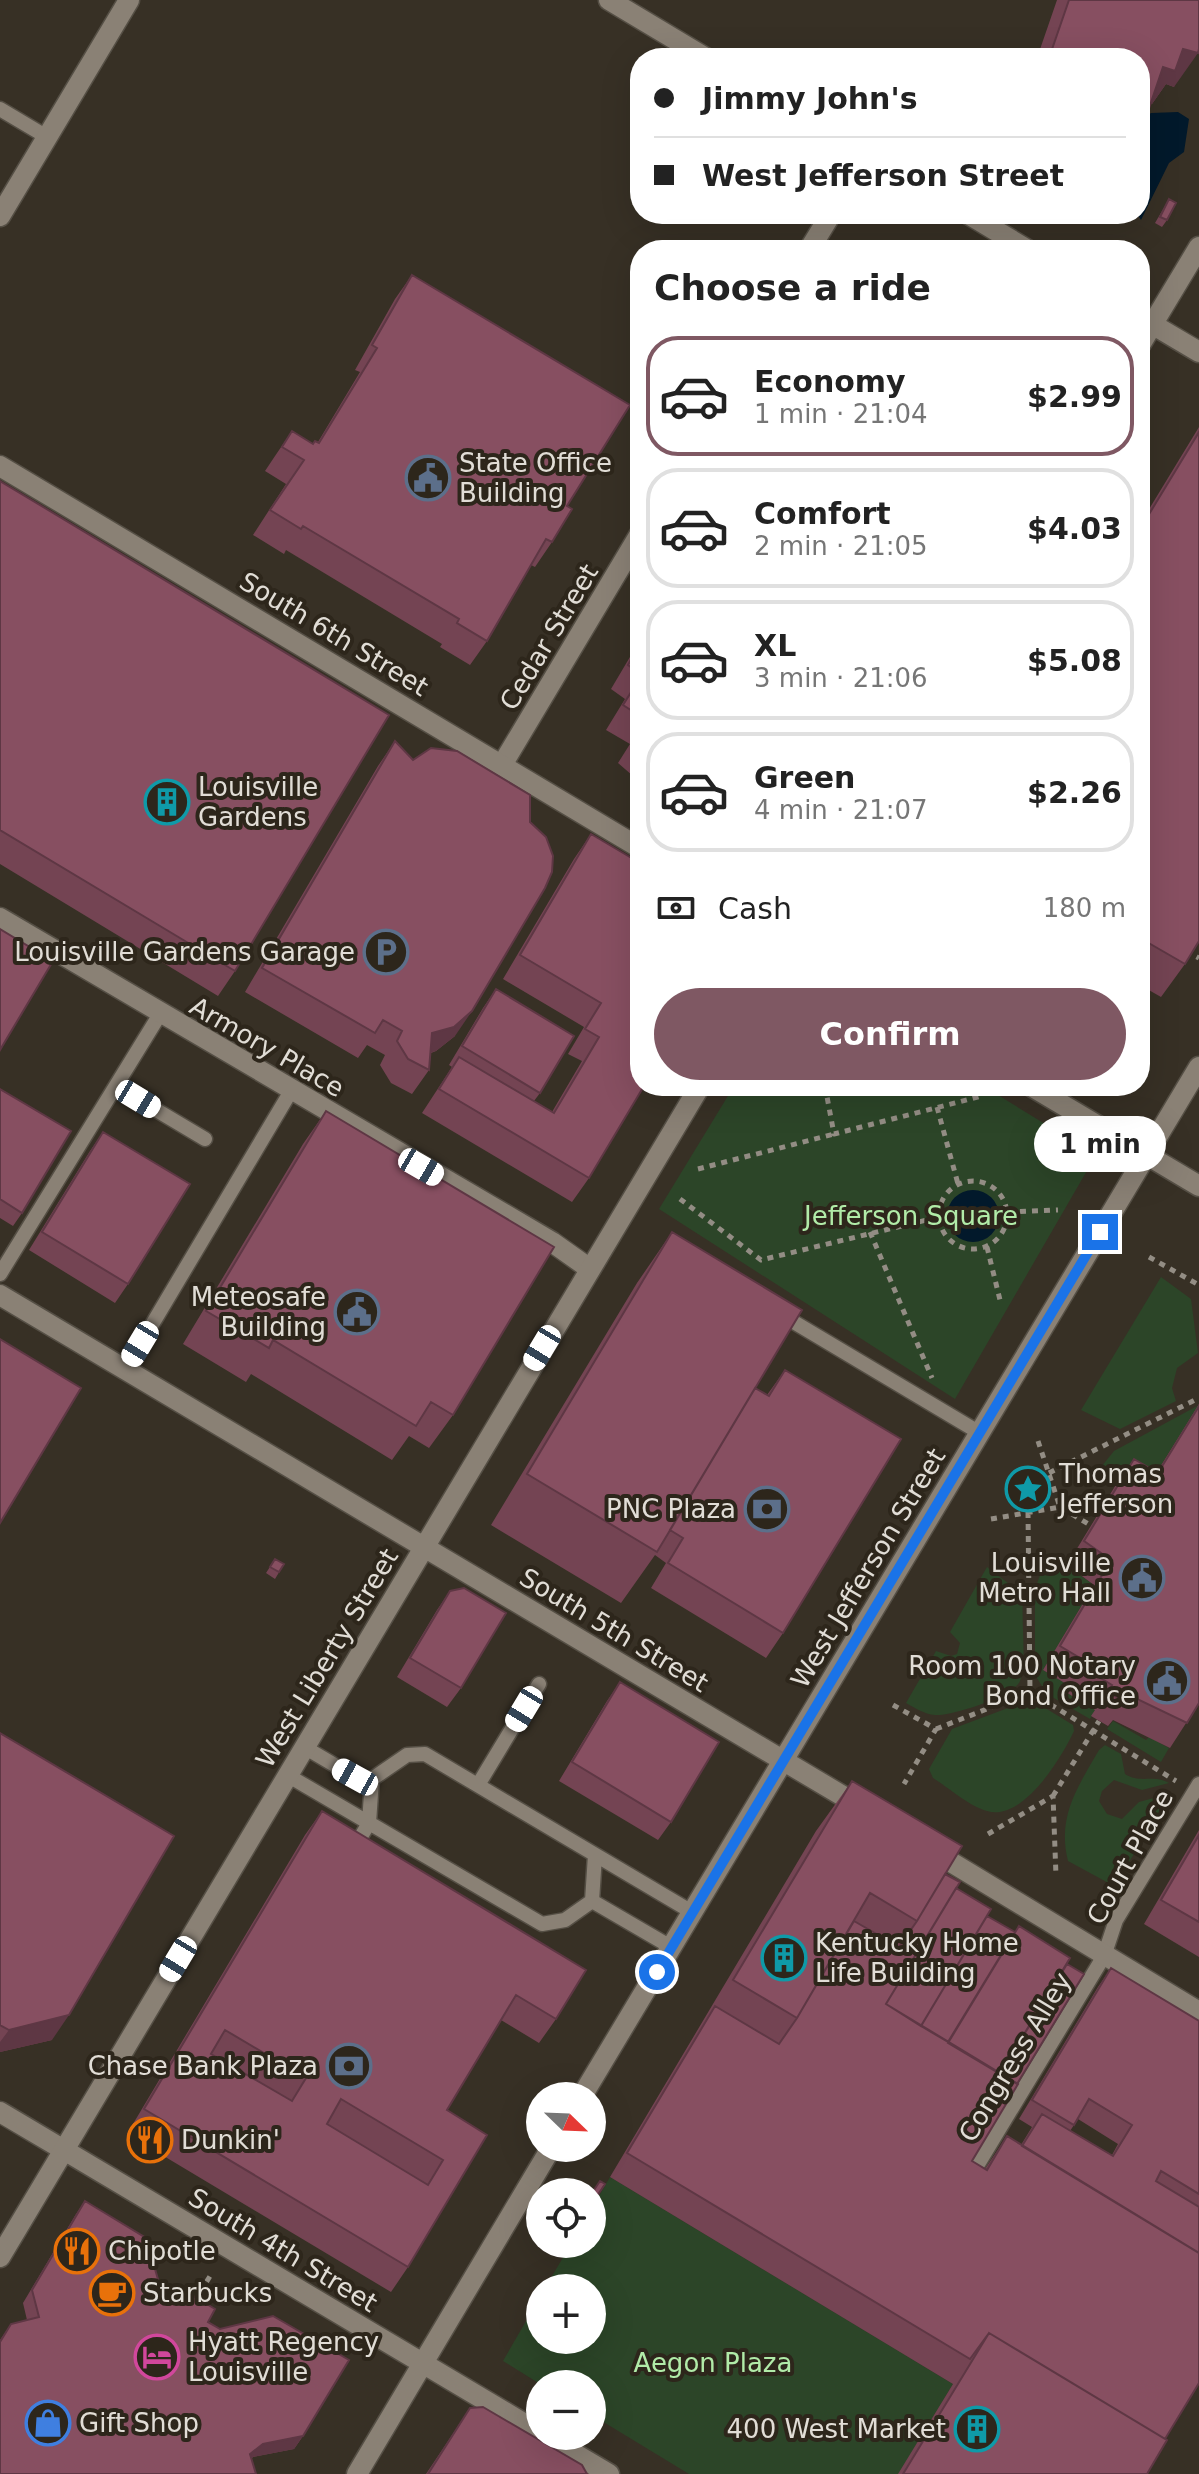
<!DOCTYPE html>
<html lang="en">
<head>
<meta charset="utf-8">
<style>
	:root { --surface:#fff; --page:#f6f6f6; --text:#222; --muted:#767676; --line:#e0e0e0; --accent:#7f5863 }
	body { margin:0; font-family:"DejaVu Sans",sans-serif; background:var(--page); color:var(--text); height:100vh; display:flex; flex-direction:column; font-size:30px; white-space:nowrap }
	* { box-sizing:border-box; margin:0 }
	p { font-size:26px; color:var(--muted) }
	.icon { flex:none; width:44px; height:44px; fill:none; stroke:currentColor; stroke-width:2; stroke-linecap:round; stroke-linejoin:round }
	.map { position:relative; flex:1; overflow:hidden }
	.sheet { position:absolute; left:630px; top:240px; width:520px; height:856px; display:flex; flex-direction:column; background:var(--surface); border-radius:32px; box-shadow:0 8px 32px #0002 }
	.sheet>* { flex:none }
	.banner { position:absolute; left:630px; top:48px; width:520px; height:176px; border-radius:32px; box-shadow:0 8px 32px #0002; display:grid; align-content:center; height:176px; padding:0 24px; background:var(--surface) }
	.needle { width:52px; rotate:113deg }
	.controls { position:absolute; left:526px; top:2082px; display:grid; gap:16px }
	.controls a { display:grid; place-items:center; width:80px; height:80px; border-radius:50%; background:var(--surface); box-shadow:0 8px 32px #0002; font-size:40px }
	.end { position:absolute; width:36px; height:36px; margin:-18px; border:10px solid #1a73e8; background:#fff; box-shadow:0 0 0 4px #fff }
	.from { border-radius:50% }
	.bubble { position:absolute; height:56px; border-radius:28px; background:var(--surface); box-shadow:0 8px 32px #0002; font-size:26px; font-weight:700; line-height:56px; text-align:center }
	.car { position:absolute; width:24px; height:48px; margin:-24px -12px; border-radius:10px; box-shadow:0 0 6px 2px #0007; background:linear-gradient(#fff 24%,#345 0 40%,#fff 0 76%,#345 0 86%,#fff 0) }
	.banner b { display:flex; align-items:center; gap:28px; height:76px; font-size:30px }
	.banner b+b { border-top:2px solid var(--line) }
	.banner i { width:20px; height:20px; background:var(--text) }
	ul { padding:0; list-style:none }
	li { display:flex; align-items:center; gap:24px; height:120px; margin:0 16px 12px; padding:0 8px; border:4px solid var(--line); border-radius:32px }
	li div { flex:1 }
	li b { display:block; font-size:30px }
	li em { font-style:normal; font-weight:700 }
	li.active { border-color:var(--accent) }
	li>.icon { width:72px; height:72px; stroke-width:1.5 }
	h2 { padding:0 24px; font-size:36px; line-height:96px }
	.pay { display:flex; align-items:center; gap:20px; height:88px; padding:0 24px; font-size:30px }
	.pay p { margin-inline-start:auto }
	.cta { display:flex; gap:16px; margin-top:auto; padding:16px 24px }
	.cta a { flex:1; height:92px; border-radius:48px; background:var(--accent); color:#fff; font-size:32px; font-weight:700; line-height:92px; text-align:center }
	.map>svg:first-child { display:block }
	.green { fill:#2c4528 }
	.water { fill:#02192b }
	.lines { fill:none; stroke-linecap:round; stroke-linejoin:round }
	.lane-casing { stroke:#554f45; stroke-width:17 }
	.street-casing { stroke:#554f45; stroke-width:23 }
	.secondary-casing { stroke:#554f45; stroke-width:23 }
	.path { stroke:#938d84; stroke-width:5; stroke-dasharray:6 6; stroke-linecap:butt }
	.lane { stroke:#8a8175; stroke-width:14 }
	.street { stroke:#8a8175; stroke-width:20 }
	.secondary { stroke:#8a8175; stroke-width:20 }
	.wall { fill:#744453; fill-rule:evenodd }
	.shaded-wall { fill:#5e3744 }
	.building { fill:#874f61; stroke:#5e3744; stroke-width:2; fill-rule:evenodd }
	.route { stroke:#1a73e8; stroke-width:10 }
	.labels { text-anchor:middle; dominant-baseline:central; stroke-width:8; stroke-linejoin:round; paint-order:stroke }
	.poi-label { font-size:26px; fill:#e1ddd6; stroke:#2d261b; text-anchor:start }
	.street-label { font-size:26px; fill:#e1ddd6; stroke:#2d261b }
	.park-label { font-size:26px; fill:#b1eba8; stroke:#2d261b }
</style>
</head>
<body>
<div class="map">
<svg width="1199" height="2474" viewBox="0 0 1199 2474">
	<rect width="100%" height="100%" fill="#373025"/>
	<path class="green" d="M734 1086H983L1096 1155 955 1399 659 1209Z
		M1161 1277 1191 1299 1198 1353 1177 1368 1172 1388 1176 1401 1120 1429 1081 1410Z
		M1199 1405 1141 1497 1097 1472 1114 1451Z
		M1048 1553 1094 1585 1043 1670 1068 1685 1065 1691 1095 1710 1090 1719 1047 1694 1035 1675V1589Z
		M987 1567 1017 1590 1023 1599C1021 1620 1027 1663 1020 1681 1014 1696 952 1716 935 1715 924 1714 915 1708 906 1703L936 1651 951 1656 957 1654 960 1643 950 1632Z
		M1024 1702 1042 1706 1073 1725 1074 1731C1062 1757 1023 1822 987 1811 969 1806 949 1788 933 1778L929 1769 952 1729Z
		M1113 1721 1146 1740 1149 1737 1169 1748 1161 1762 1107 1729Z
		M1105 1745 1121 1754 1125 1774C1140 1784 1153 1774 1169 1783L1142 1790 1114 1780 1102 1791 1099 1801 1107 1814 1122 1819 1139 1802 1172 1793 1114 1886 1068 1861C1057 1817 1077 1788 1099 1750Z
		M610 2177 953 2384 899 2474H689L592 2415V2384H540L503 2361 540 2297V2340H592V2288H545L571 2244H592V2208Z"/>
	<path class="water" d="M1178 112 1189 119 1184 152 1169 163 1141 220 1137 214 1140 122 1151 113Z
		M947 1216a26 26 0 1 1 52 0a26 26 0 1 1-52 0Z"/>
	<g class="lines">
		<g class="lane-casing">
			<path id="lane" d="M0 109 47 137
				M116 1086 205 1139
				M0 1274 160 1014
				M787 1318 980 1433
				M125 1370 291 1091
				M304 1747 355 1777 372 1779 407 1755 425 1754 692 1912
				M287 1775 542 1924 565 1920 592 1901 671 1947
				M478 1785 539 1684
				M353 1850 369 1823 372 1779
				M592 1901 595 1855
				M969 2179 1104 1956 1116 1920 1199 1784"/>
		</g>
		<g class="street-casing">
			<path id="street" d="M809 250 831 214
				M502 765 640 534
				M0 918 552 1242 590 1269
				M0 2112 64 2150"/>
		</g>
		<g class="secondary-casing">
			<path id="secondary" d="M609 0 706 58
				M968 214 1028 250
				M0 216 129 0
				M1140 317 1199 352
				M1140 345 1199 247
				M0 466 640 848
				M1031 1086 1199 1186
				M0 1295 863 1808
				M931 1850 1199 2012
				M582 2096 1199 1067
				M64 2150 540 2433
				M0 2257 700 1086
				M545 2436 609 2474
				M357 2474 551 2148"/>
		</g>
		<path class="path" d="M1186 951 1199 958
			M825 1086 834 1134 982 1096
			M937 1107 958 1184
			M698 1169 834 1134
			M939 1215a34 34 0 1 1 68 0a34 34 0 1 1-68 0Z
			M680 1199 761 1260 939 1217
			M1008 1212 1058 1210
			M870 1232 932 1378
			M987 1247 1000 1300
			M1149 1257 1199 1285
			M1038 1441 1060 1507
			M1049 1473 1199 1398
			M1028 1512 1030 1692 1176 1781
			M991 1519 1060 1507 1095 1528
			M893 1705 936 1729 904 1784
			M936 1729 1030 1692
			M1053 1796 1099 1721
			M988 1834 1053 1796 1056 1876
			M194 2302 212 2273"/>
		<use href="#lane" class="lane"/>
		<use href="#street" class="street"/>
		<use href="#secondary" class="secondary"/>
	</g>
	<path class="wall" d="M1057 0H1199L1174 87 1166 84 1152 104 1140 58H1037Z
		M1169 199 1167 220 1162 227 1155 223Z
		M412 275 567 506 552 542 535 567 531 565 487 641 470 665 440 647 442 644 286 550 284 554 253 535 286 484 265 471 275 456 292 431 313 444 318 442 360 372 355 370 395 299Z
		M1199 427V941L1185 964 1161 997 1140 985V524Z
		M0 481 235 971 218 996 0 864Z
		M640 640V782L618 763 630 744 606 730 625 699 611 689Z
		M395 741 455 1036 436 1051 431 1053 429 1070 412 1094 391 1083 380 1065 385 1055 367 1045 358 1058 245 992 378 766Z
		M591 834 640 863 589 1178 572 1202 422 1113 452 1067 449 1065 483 1008 496 989 540 1093 534 1101 552 1112 582 1061 568 1054 584 1027 503 979 574 859Z
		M0 1089 22 1213 13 1226 0 1218Z
		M326 1111 453 1415 429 1448 409 1436 392 1460 251 1374 246 1382 183 1344 303 1144Z
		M103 1132 128 1284 115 1303 29 1250 90 1151Z
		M672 1232 755 1388 767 1395 785 1370 783 1633 766 1658 651 1588 666 1563 655 1555 621 1603 491 1525 637 1283Z
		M1199 1404V1703L1170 1748 1113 1720 1108 1726 1091 1716 1095 1710 1064 1691 1068 1685 1043 1670 1094 1585 1067 1565 1117 1483 1134 1459 1157 1472Z
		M275 1559 284 1564 275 1579 266 1573Z
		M450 1591 461 1688 447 1707 397 1677 437 1610Z
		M620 1682 671 1822 658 1840 559 1781 607 1701Z
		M0 1733 52 2040 0 2052Z
		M852 1781 945 1874 956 1888 987 1916 1067 1964 1017 2084 972 2161 985 2169 1007 2136 1021 2145 1032 2127 1019 2119 1098 1987 1111 1968 1199 2021V2383L1165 2439 1147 2474H898L953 2384 610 2177 816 1831ZM1078 2119 1118 2144 1112 2155 1070 2131Z
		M322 1811 556 2019 539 2043 501 2020 447 2110 487 2135 408 2267 391 2292 127 2134 305 1835Z
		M1199 1830V1957L1144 1924Z
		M85 2201 162 2293 208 2322 303 2436 294 2449 253 2457 252 2458 0 2474V2340L11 2324 27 2320 23 2303 76 2214Z
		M470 2408 587 2474H426Z"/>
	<path class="shaded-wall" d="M1183 49 1198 53 1174 87 1166 84 1152 104 1140 100 1163 67Z
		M472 1011 455 1036 436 1051 415 1057 432 1033Z
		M69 2015 52 2040 0 2052V2042L9 2030Z
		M303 2436 294 2449 253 2457 241 2467 250 2454 263 2444Z"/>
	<path class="building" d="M1069 0H1199V49L1198 53 1183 49 1175 71 1163 67 1140 135V58H1049Z
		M1169 199 1176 203 1167 220 1160 217Z
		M412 275 630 405 567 506 572 509 552 542 546 539 487 641 457 623 459 619 303 526 301 529 270 510 304 460 282 447 292 431 313 444 315 441 319 443 377 348 372 345Z
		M1199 432V941L1185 964 1140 938V529Z
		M0 481 389 715 235 971 0 830Z
		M640 644V674L628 665Z
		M640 678V716L623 705Z
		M640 731V744L635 739Z
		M395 741 413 760 431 748 457 751 530 795V822L546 837 553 856 552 872 545 888 472 1011 454 1027 432 1033 429 1070 408 1059 397 1041 402 1031 383 1020 375 1033 262 968Z
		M591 834 640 863V1086H644L589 1178 439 1089 459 1057 554 1113 599 1037 585 1029 601 1003 520 955Z
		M0 929 53 961 0 1050Z
		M496 989 574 1036 540 1093 462 1046Z
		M0 1089 71 1131 22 1213 0 1199Z
		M326 1111 554 1247 453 1415 431 1402 416 1426 273 1340 269 1348 206 1311Z
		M103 1132 190 1184 128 1284 42 1232Z
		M672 1232 802 1310 657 1552 527 1474Z
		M0 1339 81 1388 0 1523Z
		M785 1370 901 1439 783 1633 668 1563 683 1538 670 1530 755 1388 769 1396Z
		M1199 1406V1703L1187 1723 1129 1695 1125 1702 1108 1692 1112 1685 1081 1666 1085 1661 1060 1646 1111 1560 1084 1541 1134 1459 1158 1473Z
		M275 1559 284 1564 279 1572 270 1567Z
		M464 1588 506 1613 461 1688 410 1658 450 1591Z
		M620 1682 719 1742 671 1822 572 1762Z
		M0 1733 174 1836 69 2015 9 2030 0 2025Z
		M852 1781 962 1846 917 1921 870 1893 797 2018 733 1980Z
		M322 1811 586 1970 556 2019 516 1995 447 2110 487 2135 408 2267 144 2109ZM225 2030 306 2078 292 2101 211 2054ZM341 2099 443 2160 428 2185 327 2124Z
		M1199 1835V1922L1161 1900Z
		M945 1874 960 1882 886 2004 1018 2084 972 2161 987 2170 1007 2136 1199 2253V2383L1165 2439 989 2333 970 2359 627 2153 715 2006 779 2044 797 2018 854 1921 899 1947 917 1921Z
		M956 1888 991 1909 921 2026 886 2004Z
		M987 1916 1015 1932 948 2042 921 2026Z
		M1019 1926 1070 1958 1000 2074 948 2043Z
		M1067 1964 1084 1974 1017 2084 1000 2074Z
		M1111 1968 1199 2021V2194L1161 2171 1156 2181 1199 2207V2253L1022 2146 1042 2114 1113 2156 1132 2125 1089 2099 1074 2125 1032 2100Z
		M600 2181 605 2184 595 2199 592 2197V2193Z
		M85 2201 146 2238 162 2293 172 2300 180 2288 215 2309 208 2322 220 2329 273 2316 349 2360 303 2436 263 2444 250 2454 256 2474H0V2342L11 2324 39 2317 32 2290Z
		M989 2333 1167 2440 1147 2474H903Z
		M483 2407 582 2465 587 2474H428L470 2408Z"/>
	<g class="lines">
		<path class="route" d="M657 1972 1100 1232"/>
	</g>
	<defs>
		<g id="civic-ring" transform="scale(2.3)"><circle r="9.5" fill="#2d261b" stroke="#5c6f8a" stroke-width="1.5"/><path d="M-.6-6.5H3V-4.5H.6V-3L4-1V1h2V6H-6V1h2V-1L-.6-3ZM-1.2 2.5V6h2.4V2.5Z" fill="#5c6f8a"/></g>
		<g id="building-ring" transform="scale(2.3)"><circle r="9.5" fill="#2d261b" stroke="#0f9aa8" stroke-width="1.5"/><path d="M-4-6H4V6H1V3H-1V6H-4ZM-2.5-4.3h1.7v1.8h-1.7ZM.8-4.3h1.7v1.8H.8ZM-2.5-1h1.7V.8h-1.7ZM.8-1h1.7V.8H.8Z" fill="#0f9aa8"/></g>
		<g id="parking-ring" transform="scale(2.3)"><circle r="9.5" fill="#2d261b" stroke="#5c6f8a" stroke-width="1.5"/><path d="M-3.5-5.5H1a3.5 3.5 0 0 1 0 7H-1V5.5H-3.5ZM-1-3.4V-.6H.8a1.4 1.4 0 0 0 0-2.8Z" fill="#5c6f8a"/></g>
		<g id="sight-ring" transform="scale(2.3)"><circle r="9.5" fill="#2d261b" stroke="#0f9aa8" stroke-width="1.5"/><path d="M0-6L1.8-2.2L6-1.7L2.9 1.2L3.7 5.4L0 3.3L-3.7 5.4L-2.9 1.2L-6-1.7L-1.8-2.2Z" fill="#0f9aa8"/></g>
		<g id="bank-ring" transform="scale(2.3)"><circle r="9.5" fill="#2d261b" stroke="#5c6f8a" stroke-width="1.5"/><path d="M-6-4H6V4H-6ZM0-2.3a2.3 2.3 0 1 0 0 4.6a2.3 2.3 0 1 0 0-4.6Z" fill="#5c6f8a"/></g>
		<g id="restaurant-ring" transform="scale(2.3)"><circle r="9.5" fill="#2d261b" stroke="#e8710a" stroke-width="1.5"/><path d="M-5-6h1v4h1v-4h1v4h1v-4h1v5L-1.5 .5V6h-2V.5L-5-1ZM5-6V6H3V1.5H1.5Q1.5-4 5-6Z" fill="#e8710a"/></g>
		<g id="cafe-ring" transform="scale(2.3)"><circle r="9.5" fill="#2d261b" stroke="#e8710a" stroke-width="1.5"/><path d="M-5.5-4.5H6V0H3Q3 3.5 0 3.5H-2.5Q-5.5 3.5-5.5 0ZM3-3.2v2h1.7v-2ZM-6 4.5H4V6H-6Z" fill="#e8710a"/></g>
		<g id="hotel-ring" transform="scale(2.3)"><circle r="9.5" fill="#2d261b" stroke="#d1479c" stroke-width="1.5"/><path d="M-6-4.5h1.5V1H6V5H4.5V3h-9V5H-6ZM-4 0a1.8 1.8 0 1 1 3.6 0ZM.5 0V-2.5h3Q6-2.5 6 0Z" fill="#d1479c"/></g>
		<g id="shop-ring" transform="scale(2.3)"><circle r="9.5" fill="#2d261b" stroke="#3f7fe0" stroke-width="1.5"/><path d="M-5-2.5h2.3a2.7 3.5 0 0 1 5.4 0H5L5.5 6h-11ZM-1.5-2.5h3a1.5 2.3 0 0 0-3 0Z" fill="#3f7fe0"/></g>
	</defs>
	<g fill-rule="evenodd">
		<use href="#civic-ring" x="428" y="478"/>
		<use href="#building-ring" x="167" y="802"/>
		<use href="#parking-ring" x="386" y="952"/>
		<use href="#civic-ring" x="357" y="1312"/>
		<use href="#sight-ring" x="1028" y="1489"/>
		<use href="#bank-ring" x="767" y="1509"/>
		<use href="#civic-ring" x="1142" y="1578"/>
		<use href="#civic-ring" x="1167" y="1681"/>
		<use href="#building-ring" x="784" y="1958"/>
		<use href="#bank-ring" x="349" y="2066"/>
		<use href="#restaurant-ring" x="150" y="2140"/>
		<use href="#restaurant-ring" x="77" y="2251"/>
		<use href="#cafe-ring" x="112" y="2293"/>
		<use href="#hotel-ring" x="157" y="2357"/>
		<use href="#shop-ring" x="48" y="2423"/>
		<use href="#building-ring" x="977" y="2429"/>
	</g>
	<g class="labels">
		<g class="poi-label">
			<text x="459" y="463">State Office<tspan x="459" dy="30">Building</tspan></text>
			<text x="198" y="787">Louisville<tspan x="198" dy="30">Gardens</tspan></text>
			<text x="355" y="952" text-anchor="end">Louisville Gardens Garage</text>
			<text x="326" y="1297" text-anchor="end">Meteosafe<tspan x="326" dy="30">Building</tspan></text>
			<text x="1059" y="1474">Thomas<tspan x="1059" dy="30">Jefferson</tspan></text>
			<text x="736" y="1509" text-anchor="end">PNC Plaza</text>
			<text x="1111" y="1563" text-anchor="end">Louisville<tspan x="1111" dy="30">Metro Hall</tspan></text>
			<text x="1136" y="1666" text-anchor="end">Room 100 Notary<tspan x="1136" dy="30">Bond Office</tspan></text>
			<text x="815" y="1943">Kentucky Home<tspan x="815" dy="30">Life Building</tspan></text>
			<text x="318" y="2066" text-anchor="end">Chase Bank Plaza</text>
			<text x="181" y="2140">Dunkin'</text>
			<text x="108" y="2251">Chipotle</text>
			<text x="143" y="2293">Starbucks</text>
			<text x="188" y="2342">Hyatt Regency<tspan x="188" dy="30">Louisville</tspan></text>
			<text x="79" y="2423">Gift Shop</text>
			<text x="946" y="2429" text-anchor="end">400 West Market</text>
		</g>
		<g class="street-label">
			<text transform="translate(334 634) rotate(31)">South 6th Street</text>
			<text transform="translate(549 637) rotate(-59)">Cedar Street</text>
			<text transform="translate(267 1047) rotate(30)">Armory Place</text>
			<text transform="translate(868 1568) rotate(-59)">West Jefferson Street</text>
			<text transform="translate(614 1630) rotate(31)">South 5th Street</text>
			<text transform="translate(327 1658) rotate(-59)">West Liberty Street</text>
			<text transform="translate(1130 1857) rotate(-61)">Court Place</text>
			<text transform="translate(1015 2057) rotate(-59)">Congress Alley</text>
			<text transform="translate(283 2250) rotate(31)">South 4th Street</text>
		</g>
		<g class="park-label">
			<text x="911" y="1216">Jefferson Square</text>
			<text x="713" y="2363">Aegon Plaza</text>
		</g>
	</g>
</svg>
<div class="controls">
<a><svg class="needle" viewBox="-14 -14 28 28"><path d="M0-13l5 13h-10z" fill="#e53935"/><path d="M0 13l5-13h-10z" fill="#767676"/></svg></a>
<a><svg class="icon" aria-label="locate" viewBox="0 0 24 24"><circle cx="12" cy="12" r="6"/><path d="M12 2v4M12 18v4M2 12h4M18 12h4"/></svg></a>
<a>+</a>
<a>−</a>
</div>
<i class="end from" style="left:657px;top:1972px"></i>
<i class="end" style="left:1100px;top:1232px"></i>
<div class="bubble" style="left:1034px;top:1116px;width:132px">1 min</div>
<i class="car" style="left:138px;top:1099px;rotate:121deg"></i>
<i class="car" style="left:421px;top:1167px;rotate:120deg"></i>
<i class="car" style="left:140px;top:1344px;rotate:211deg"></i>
<i class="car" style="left:542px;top:1348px;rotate:211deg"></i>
<i class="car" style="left:524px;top:1709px;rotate:211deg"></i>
<i class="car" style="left:355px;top:1777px;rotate:299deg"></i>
<i class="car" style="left:178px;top:1959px;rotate:211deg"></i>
<div class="banner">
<b><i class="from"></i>Jimmy John's</b>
<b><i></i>West Jefferson Street</b>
</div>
<section class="sheet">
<h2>Choose a ride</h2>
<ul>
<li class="active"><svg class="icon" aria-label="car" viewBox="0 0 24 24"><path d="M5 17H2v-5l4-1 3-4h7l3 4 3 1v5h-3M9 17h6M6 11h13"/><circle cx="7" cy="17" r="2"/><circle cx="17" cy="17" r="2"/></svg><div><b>Economy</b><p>1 min · 21:04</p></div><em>$2.99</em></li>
<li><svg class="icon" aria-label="car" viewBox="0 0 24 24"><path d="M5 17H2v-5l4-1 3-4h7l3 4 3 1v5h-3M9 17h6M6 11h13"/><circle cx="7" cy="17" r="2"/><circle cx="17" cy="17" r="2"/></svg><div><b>Comfort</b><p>2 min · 21:05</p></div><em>$4.03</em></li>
<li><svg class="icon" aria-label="car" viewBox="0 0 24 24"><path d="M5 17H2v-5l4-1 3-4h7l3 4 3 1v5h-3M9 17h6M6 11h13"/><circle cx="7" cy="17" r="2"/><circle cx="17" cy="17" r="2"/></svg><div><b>XL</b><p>3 min · 21:06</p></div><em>$5.08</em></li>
<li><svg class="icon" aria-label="car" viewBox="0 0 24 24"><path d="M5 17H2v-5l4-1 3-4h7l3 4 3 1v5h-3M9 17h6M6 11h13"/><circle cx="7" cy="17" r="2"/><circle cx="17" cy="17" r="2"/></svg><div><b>Green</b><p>4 min · 21:07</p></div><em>$2.26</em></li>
</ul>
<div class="pay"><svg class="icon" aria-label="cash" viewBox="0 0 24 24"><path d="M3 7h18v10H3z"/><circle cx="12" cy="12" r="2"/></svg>Cash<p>180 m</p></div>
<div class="cta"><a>Confirm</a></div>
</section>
</div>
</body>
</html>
